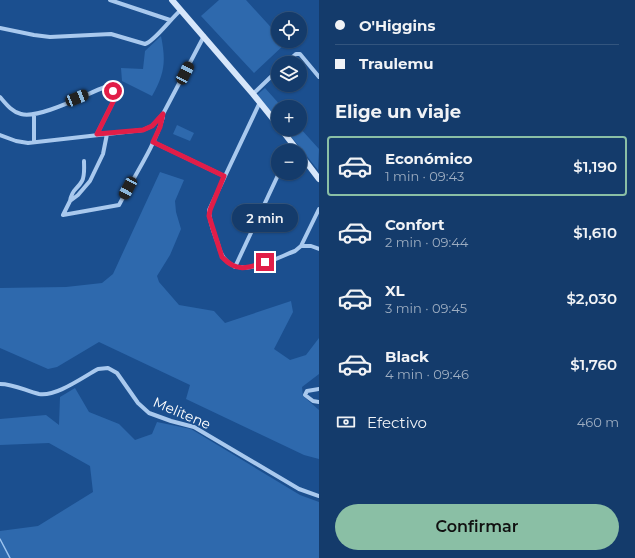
<!DOCTYPE html>
<html lang="es">
<head>
<meta charset="utf-8">
<style>
	:root { --surface:#143b6b; --page:#1d4271; --text:#f1f3f6; --muted:#9dadc1; --line:#33557e; --accent:#8abfa5 }
	body { margin:0; font-family:Montserrat,sans-serif; background:var(--page); color:var(--text); height:100vh; display:flex; flex-direction:column; font-size:15px; white-space:nowrap }
	* { box-sizing:border-box; margin:0 }
	p { font-size:13px; color:var(--muted) }
	.icon { flex:none; width:22px; height:22px; fill:none; stroke:currentColor; stroke-width:2; stroke-linecap:round; stroke-linejoin:round }
	.map { position:relative; flex:1; overflow:hidden }
	.details { display:flex; flex-direction:column; background:var(--surface); width:316px }
	.details>* { flex:none }
	.guide { display:grid; align-content:center; height:88px; padding:0 16px; background:var(--surface) }
	.fabs { position:absolute; left:271px; top:12px; display:grid; gap:8px }
	.fabs a { display:grid; place-items:center; width:36px; height:36px; border-radius:50%; background:var(--surface); box-shadow:0 1px 3px #0004,0 0 0 1px var(--line); font-size:20px }
	.end { position:absolute; width:18px; height:18px; margin:-9px; border:5px solid #e11d48; background:#fff; box-shadow:0 0 0 2px #fff }
	.from { border-radius:50% }
	.bubble { position:absolute; height:28px; border-radius:14px; background:var(--surface); box-shadow:0 1px 3px #0004,0 0 0 1px var(--line); font-size:13px; font-weight:600; line-height:28px; text-align:center }
	.car { position:absolute; width:12px; height:24px; margin:-12px -6px; border-radius:5px; box-shadow:0 0 3px 1px #0007; background:linear-gradient(#222 24%,#8ab4d8 0 40%,#222 0 76%,#8ab4d8 0 86%,#222 0) }
	.guide b { display:flex; align-items:center; gap:14px; height:38px; font-size:15px }
	.guide b+b { border-top:1px solid var(--line) }
	.guide i { width:10px; height:10px; background:var(--text) }
	ul { padding:0; list-style:none }
	li { display:flex; align-items:center; gap:12px; height:60px; margin:0 8px 6px; padding:0 8px; border:2px solid transparent; border-radius:4px }
	li div { flex:1 }
	li b { display:block; font-size:15px }
	li em { font-style:normal; font-weight:600 }
	li.current { border-color:var(--accent) }
	li>.icon { width:36px; height:36px; stroke-width:1.5 }
	h2 { padding:0 16px; font-size:18px; line-height:48px }
	.pay { display:flex; align-items:center; gap:10px; height:44px; padding:0 16px; font-size:15px }
	.pay p { margin-inline-start:auto }
	.primary-button { display:flex; gap:8px; margin-top:auto; padding:8px 16px }
	.primary-button a { flex:1; height:46px; border-radius:24px; background:var(--accent); color:#111; font-size:16px; font-weight:600; line-height:46px; text-align:center }
	main { display:flex; flex:1; min-height:0 }
	.map>svg:first-child { display:block }
	.green { fill:#2e69ad }
	.lines { fill:none; stroke-linecap:round; stroke-linejoin:round }
	.stream { stroke:#9cc4f0; stroke-width:1.5 }
	.street { stroke:#a9c9ee; stroke-width:4 }
	.secondary { stroke:#d6e6fa; stroke-width:6 }
	.route { stroke:#e11d48; stroke-width:5 }
	.labels { text-anchor:middle; dominant-baseline:central; stroke-width:3; stroke-linejoin:round; paint-order:stroke }
	.street-label { font-size:14px; fill:#fff; stroke:#1b4f8f }
</style>
</head>
<body>
<main>
<div class="map">
<svg width="319" height="558" viewBox="0 0 319 558">
	<rect width="100%" height="100%" fill="#1b4f8f"/>
	<path class="green" d="M219 0H246L278 35V41H284L286 43 254 73 201 16Z
		M161 36C166 61 165 73 152 96L122 81 121 68 143 69 145 51Z
		M265 88 282 107H278V121L257 95Z
		M177 125 194 133 190 141 173 134Z
		M300 128 319 149 318 170 285 129H300Z
		M160 172 184 180 175 201 176 212 181 229 170 255 157 276 159 282 179 305 214 311 225 323 291 301 293 312 274 349 290 360 306 355 319 338V374L302 387 303 396 319 410V459L304 455 186 399 190 385 99 342 57 367 48 369 0 348V288L66 287 102 283 113 274Z
		M75 388 89 412 119 424 135 440 152 434 157 422 191 429 300 495 319 502V558H0V531L38 526 93 492 90 466 49 443 0 445V419L46 415 59 425 60 397Z"/>
	<g class="lines">
		<path class="stream" d="M0 539 10 558"/>
		<path class="street" d="M110 0 170 20
			M0 28 34 35 50 37 111 34 145 44C155 41 171 18 181 10
			M286 63 296 54H300L319 77
			M253 94 278 70
			M0 97C6 104 12 112 21 114 40 119 86 94 105 87L113 91 115 98 97 134
			M260 102 209 210C209 222 214 233 218 244 219 248 221 254 224 258 240 280 276 258 295 251L301 246 319 209
			M0 135 16 141 28 143 143 130 152 126 163 114 204 36
			M34 142V114
			M153 142 224 176
			M289 151 293 144
			M70 201C72 189 77 190 82 181 85 176 84 168 84 161
			M63 215 119 205C134 176 154 148 163 117
			M63 215 70 201 78 195 90 181 103 154 107 134
			M301 246H311L319 249
			M235 267 279 173
			M0 384C14 384 26 391 39 394 56 397 83 377 98 369L108 368 117 373 138 403 149 413 171 421 194 427 299 489 319 496
			M319 389 307 391 305 395 313 401 319 402"/>
		<path class="secondary" d="M172 0 253 94 278 125
			M281 129 298 151
			M300 154 319 179"/>
	</g>
	<g class="lines">
		<path class="route" d="M113 91 115 98 97 134 143 130 152 126 163 114 160 127 153 142 224 176 210 210 209 216 222 257C236 272 247 269 265 262"/>
	</g>
	<g class="labels">
		<g class="street-label">
			<text transform="translate(182 413) rotate(23)">Melitene</text>
		</g>
	</g>
</svg>
<div class="fabs">
<a><svg class="icon" aria-label="locate" viewBox="0 0 24 24"><circle cx="12" cy="12" r="6"/><path d="M12 2v4M12 18v4M2 12h4M18 12h4"/></svg></a>
<a><svg class="icon" aria-label="layers" viewBox="0 0 24 24"><path d="M12 4l9 5-9 5-9-5zM3 14l9 5 9-5"/></svg></a>
<a>+</a>
<a>−</a>
</div>
<i class="end from" style="left:113px;top:91px"></i>
<i class="end" style="left:265px;top:262px"></i>
<div class="bubble" style="left:232px;top:204px;width:66px">2 min</div>
<i class="car" style="left:185px;top:73px;rotate:27deg"></i>
<i class="car" style="left:77px;top:98px;rotate:68deg"></i>
<i class="car" style="left:128px;top:188px;rotate:208deg"></i>
</div>
<section class="details">
<div class="guide">
<b><i class="from"></i>O'Higgins</b>
<b><i></i>Traulemu</b>
</div>
<h2>Elige un viaje</h2>
<ul>
<li class="current"><svg class="icon" aria-label="car" viewBox="0 0 24 24"><path d="M5 17H2v-5l4-1 3-4h7l3 4 3 1v5h-3M9 17h6M6 11h13"/><circle cx="7" cy="17" r="2"/><circle cx="17" cy="17" r="2"/></svg><div><b>Económico</b><p>1 min · 09:43</p></div><em>$1,190</em></li>
<li><svg class="icon" aria-label="car" viewBox="0 0 24 24"><path d="M5 17H2v-5l4-1 3-4h7l3 4 3 1v5h-3M9 17h6M6 11h13"/><circle cx="7" cy="17" r="2"/><circle cx="17" cy="17" r="2"/></svg><div><b>Confort</b><p>2 min · 09:44</p></div><em>$1,610</em></li>
<li><svg class="icon" aria-label="car" viewBox="0 0 24 24"><path d="M5 17H2v-5l4-1 3-4h7l3 4 3 1v5h-3M9 17h6M6 11h13"/><circle cx="7" cy="17" r="2"/><circle cx="17" cy="17" r="2"/></svg><div><b>XL</b><p>3 min · 09:45</p></div><em>$2,030</em></li>
<li><svg class="icon" aria-label="car" viewBox="0 0 24 24"><path d="M5 17H2v-5l4-1 3-4h7l3 4 3 1v5h-3M9 17h6M6 11h13"/><circle cx="7" cy="17" r="2"/><circle cx="17" cy="17" r="2"/></svg><div><b>Black</b><p>4 min · 09:46</p></div><em>$1,760</em></li>
</ul>
<div class="pay"><svg class="icon" aria-label="cash" viewBox="0 0 24 24"><path d="M3 7h18v10H3z"/><circle cx="12" cy="12" r="2"/></svg>Efectivo<p>460 m</p></div>
<div class="primary-button"><a>Confirmar</a></div>
</section>
</main>
</body>
</html>
